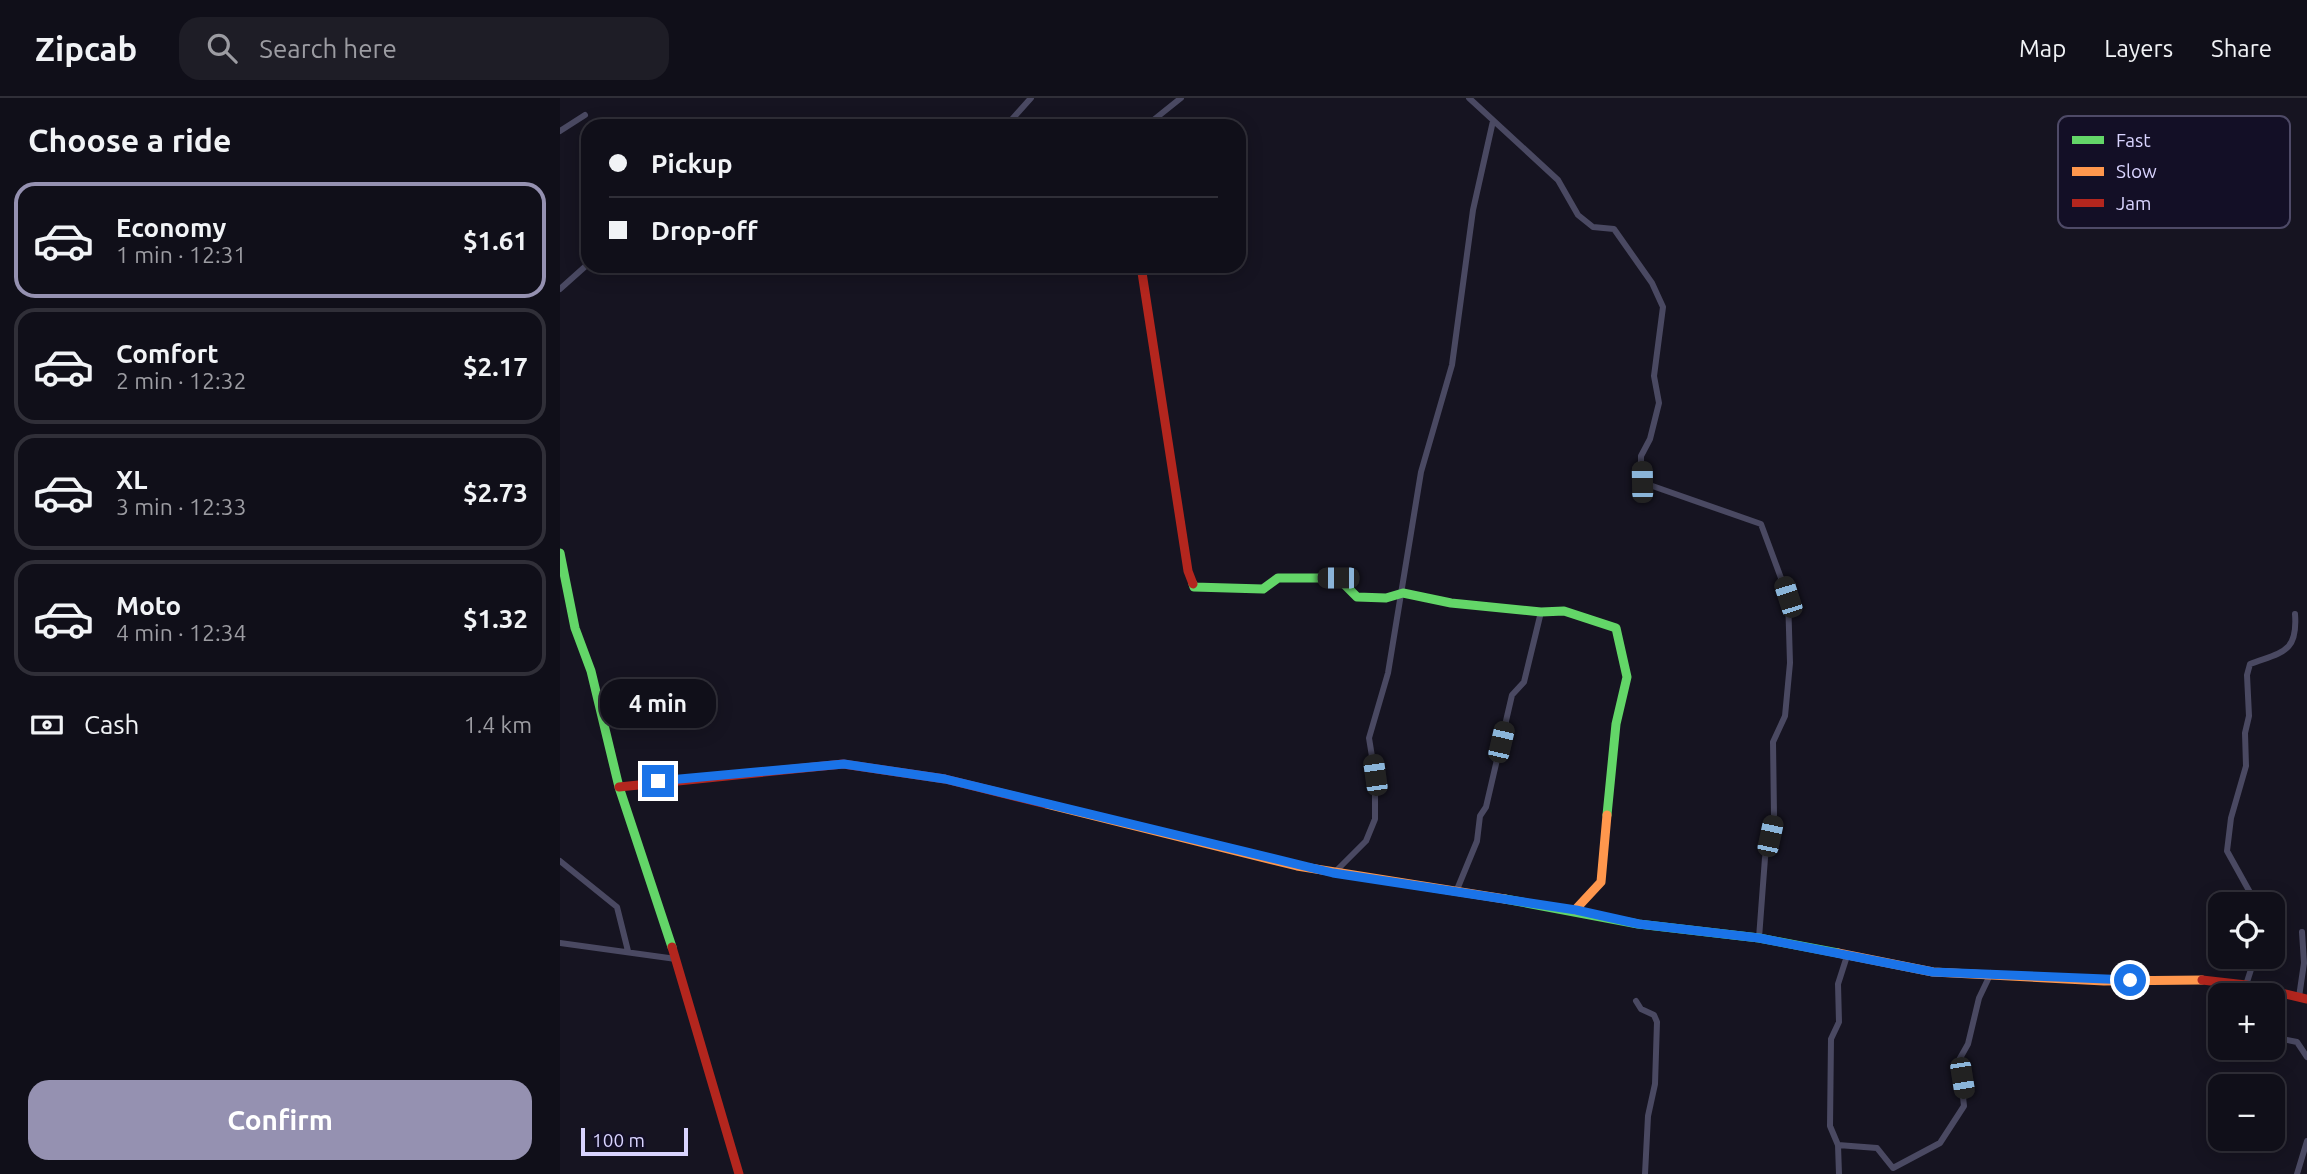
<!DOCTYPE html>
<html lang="en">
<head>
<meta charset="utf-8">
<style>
	:root { --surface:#100f19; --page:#1e1d26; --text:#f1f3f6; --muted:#9c9ca2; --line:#302f38; --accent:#9591b1 }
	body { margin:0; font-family:Ubuntu,sans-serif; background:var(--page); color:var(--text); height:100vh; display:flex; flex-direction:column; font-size:26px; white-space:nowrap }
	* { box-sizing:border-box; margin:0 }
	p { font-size:23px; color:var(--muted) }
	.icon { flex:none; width:38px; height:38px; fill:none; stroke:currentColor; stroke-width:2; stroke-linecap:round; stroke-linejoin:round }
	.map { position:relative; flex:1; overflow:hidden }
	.side { display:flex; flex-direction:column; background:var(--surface); width:560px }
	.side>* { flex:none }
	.banner { position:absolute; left:21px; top:21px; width:665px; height:154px; border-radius:21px; box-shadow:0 4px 18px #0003,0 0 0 2px var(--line); display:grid; align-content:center; height:154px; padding:0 28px; background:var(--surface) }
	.buttons { position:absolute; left:1648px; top:794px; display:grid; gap:14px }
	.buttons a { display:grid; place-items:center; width:77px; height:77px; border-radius:14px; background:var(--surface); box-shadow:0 4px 18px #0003,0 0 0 2px var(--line); font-size:35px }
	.scale { position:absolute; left:21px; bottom:18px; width:107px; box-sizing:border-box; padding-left:7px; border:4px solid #d9d4ff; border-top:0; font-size:19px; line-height:24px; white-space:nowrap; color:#d9d4ff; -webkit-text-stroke:5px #130f26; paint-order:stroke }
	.end { position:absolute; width:32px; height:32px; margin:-16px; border:9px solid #1a73e8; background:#fff; box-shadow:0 0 0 4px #fff }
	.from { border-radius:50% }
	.bubble { position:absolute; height:49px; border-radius:21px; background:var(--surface); box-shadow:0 4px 18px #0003,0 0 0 2px var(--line); font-size:23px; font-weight:700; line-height:49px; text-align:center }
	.car { position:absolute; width:21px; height:42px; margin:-21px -10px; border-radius:9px; box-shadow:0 0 5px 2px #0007; background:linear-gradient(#222 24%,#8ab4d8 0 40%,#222 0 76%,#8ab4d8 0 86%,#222 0) }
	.banner b { display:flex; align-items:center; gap:24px; height:66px; font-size:26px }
	.banner b+b { border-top:2px solid var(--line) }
	.banner i { width:18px; height:18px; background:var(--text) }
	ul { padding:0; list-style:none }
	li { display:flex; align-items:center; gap:21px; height:116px; margin:0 14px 10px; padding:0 14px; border:4px solid var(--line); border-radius:21px }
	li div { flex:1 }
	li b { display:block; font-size:26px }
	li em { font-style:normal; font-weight:700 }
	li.active { border-color:var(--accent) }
	li>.icon { width:63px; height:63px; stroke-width:1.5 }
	h2 { padding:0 28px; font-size:32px; line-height:84px }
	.pay { display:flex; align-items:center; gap:18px; height:77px; padding:0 28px; font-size:26px }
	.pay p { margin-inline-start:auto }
	.cta { display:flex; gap:14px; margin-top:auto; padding:14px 28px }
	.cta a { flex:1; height:80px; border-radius:21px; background:var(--accent); color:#fff; font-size:28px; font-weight:700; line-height:80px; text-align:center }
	header { display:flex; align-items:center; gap:42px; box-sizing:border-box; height:98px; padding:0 35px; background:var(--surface); border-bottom:2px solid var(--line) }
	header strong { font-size:33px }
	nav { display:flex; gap:38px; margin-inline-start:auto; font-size:24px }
	.search { width:490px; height:63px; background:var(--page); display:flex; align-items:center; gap:18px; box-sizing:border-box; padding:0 24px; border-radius:21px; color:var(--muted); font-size:26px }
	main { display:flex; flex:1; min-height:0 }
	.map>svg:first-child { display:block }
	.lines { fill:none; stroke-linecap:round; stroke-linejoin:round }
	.street { stroke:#4a4962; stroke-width:6 }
	.fast { stroke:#63d668; stroke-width:9 }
	.slow { stroke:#ff974d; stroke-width:9 }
	.jam { stroke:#b3261e; stroke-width:9 }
	.route { stroke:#1a73e8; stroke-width:9 }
	.key { fill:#130f26; stroke:#4e4a67; stroke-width:2 }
	.key-label { font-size:19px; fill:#d9d4ff }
</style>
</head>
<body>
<header>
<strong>Zipcab</strong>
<div class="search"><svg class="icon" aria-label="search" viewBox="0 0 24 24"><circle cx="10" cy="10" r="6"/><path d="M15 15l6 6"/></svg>Search here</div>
<nav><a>Map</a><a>Layers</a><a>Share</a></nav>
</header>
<main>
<section class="side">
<h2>Choose a ride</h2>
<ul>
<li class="active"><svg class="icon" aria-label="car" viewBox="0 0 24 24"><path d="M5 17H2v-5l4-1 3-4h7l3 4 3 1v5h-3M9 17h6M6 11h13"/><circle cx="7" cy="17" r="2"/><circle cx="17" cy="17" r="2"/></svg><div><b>Economy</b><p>1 min · 12:31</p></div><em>$1.61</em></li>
<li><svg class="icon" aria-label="car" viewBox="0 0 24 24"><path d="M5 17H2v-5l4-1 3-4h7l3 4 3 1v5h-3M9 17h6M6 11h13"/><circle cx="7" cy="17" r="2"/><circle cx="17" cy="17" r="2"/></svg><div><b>Comfort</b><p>2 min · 12:32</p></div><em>$2.17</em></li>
<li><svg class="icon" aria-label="car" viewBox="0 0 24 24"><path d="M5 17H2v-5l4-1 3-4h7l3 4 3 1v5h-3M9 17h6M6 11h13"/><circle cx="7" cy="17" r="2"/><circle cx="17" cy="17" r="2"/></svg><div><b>XL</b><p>3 min · 12:33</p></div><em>$2.73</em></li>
<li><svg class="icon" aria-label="car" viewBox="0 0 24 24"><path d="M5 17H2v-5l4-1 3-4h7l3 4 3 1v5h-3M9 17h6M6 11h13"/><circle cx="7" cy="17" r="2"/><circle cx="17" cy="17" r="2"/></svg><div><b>Moto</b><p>4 min · 12:34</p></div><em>$1.32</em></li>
</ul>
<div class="pay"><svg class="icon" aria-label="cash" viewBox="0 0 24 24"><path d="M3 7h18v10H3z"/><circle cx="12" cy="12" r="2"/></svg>Cash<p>1.4 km</p></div>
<div class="cta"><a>Confirm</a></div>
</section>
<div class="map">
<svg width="1747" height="1076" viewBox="0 0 1747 1076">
	<rect width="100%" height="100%" fill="#161421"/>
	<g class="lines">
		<path class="street" d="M909 0 998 82 1018 117 1033 129 1054 131 1092 185 1103 209 1094 278 1099 305 1090 341 1081 358V384L1201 426 1228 499 1230 565 1225 618 1213 644 1214 717 1205 760 1199 840
			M446 28 471 0
			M586 28 621 0
			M0 33 25 17
			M0 191 28 166
			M0 763 57 809 68 853
			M775 774 806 743 815 721V677L809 640 828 575 861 374 892 267 913 112 933 23
			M896 794 917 743 920 718 926 709 952 597 964 584 981 514
			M1697 807 1667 753 1671 720 1686 668 1685 635 1689 618 1687 577 1690 566C1722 554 1738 555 1735 516
			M0 845 116 861
			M1686 887 1695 859
			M1739 899 1744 865 1742 834
			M1076 903 1081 911 1094 917 1097 924 1095 986 1088 1018 1085 1076
			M1713 939 1737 944 1747 959
			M1278 1047 1317 1050 1333 1070 1380 1045 1404 1008 1399 962 1408 946 1419 900 1431 875
			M1279 1076 1278 1047 1270 1028 1271 941 1279 924 1278 886 1287 858
			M1737 1076 1747 1043"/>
		<path class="fast" d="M0 455 15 530 31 573 59 689 112 849
			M633 486 634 489 703 491 718 480H778L797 499 826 500 843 495 891 505 981 514 1004 513 1056 530 1067 579 1056 626 1047 717
			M945 801 1078 826 1199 840 1278 855"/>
		<path class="slow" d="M486 706 737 768 945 801
			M1015 812 1041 784 1047 717
			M1278 855 1373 874 1544 883 1642 882"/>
		<path class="jam" d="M581 168 628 473 633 486
			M59 689 283 666 385 681 486 706
			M112 849 179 1076
			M1642 882 1686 887 1747 901"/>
	</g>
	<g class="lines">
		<path class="route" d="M98 683 284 666 385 681 773 775 1016 812 1079 826 1199 840 1373 874 1570 882"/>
	</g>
	<rect x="1498" y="18" width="232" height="112" rx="10" class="key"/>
	<rect x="1512" y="38" width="32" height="8" fill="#63d668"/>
	<rect x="1512" y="69" width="32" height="9" fill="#ff974d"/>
	<rect x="1512" y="101" width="32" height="8" fill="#b3261e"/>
	<g class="key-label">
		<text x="1556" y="49">Fast</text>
		<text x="1556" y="80">Slow</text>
		<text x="1556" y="112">Jam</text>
	</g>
</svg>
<div class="buttons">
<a><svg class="icon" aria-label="locate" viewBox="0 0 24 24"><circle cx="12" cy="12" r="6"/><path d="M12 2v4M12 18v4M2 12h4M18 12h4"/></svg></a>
<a>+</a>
<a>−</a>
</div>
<div class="scale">100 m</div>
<i class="end from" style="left:1570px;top:882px"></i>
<i class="end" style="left:98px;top:683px"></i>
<div class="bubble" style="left:40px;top:581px;width:116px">4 min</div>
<i class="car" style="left:1082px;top:384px;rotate:359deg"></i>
<i class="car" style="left:778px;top:480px;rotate:270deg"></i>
<i class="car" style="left:1228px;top:499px;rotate:342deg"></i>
<i class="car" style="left:941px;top:644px;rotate:13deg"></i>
<i class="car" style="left:815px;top:677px;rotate:352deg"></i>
<i class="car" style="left:1210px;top:738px;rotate:12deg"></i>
<i class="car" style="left:1402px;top:980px;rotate:171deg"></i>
<div class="banner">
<b><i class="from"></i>Pickup</b>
<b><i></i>Drop-off</b>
</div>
</div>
</main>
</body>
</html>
